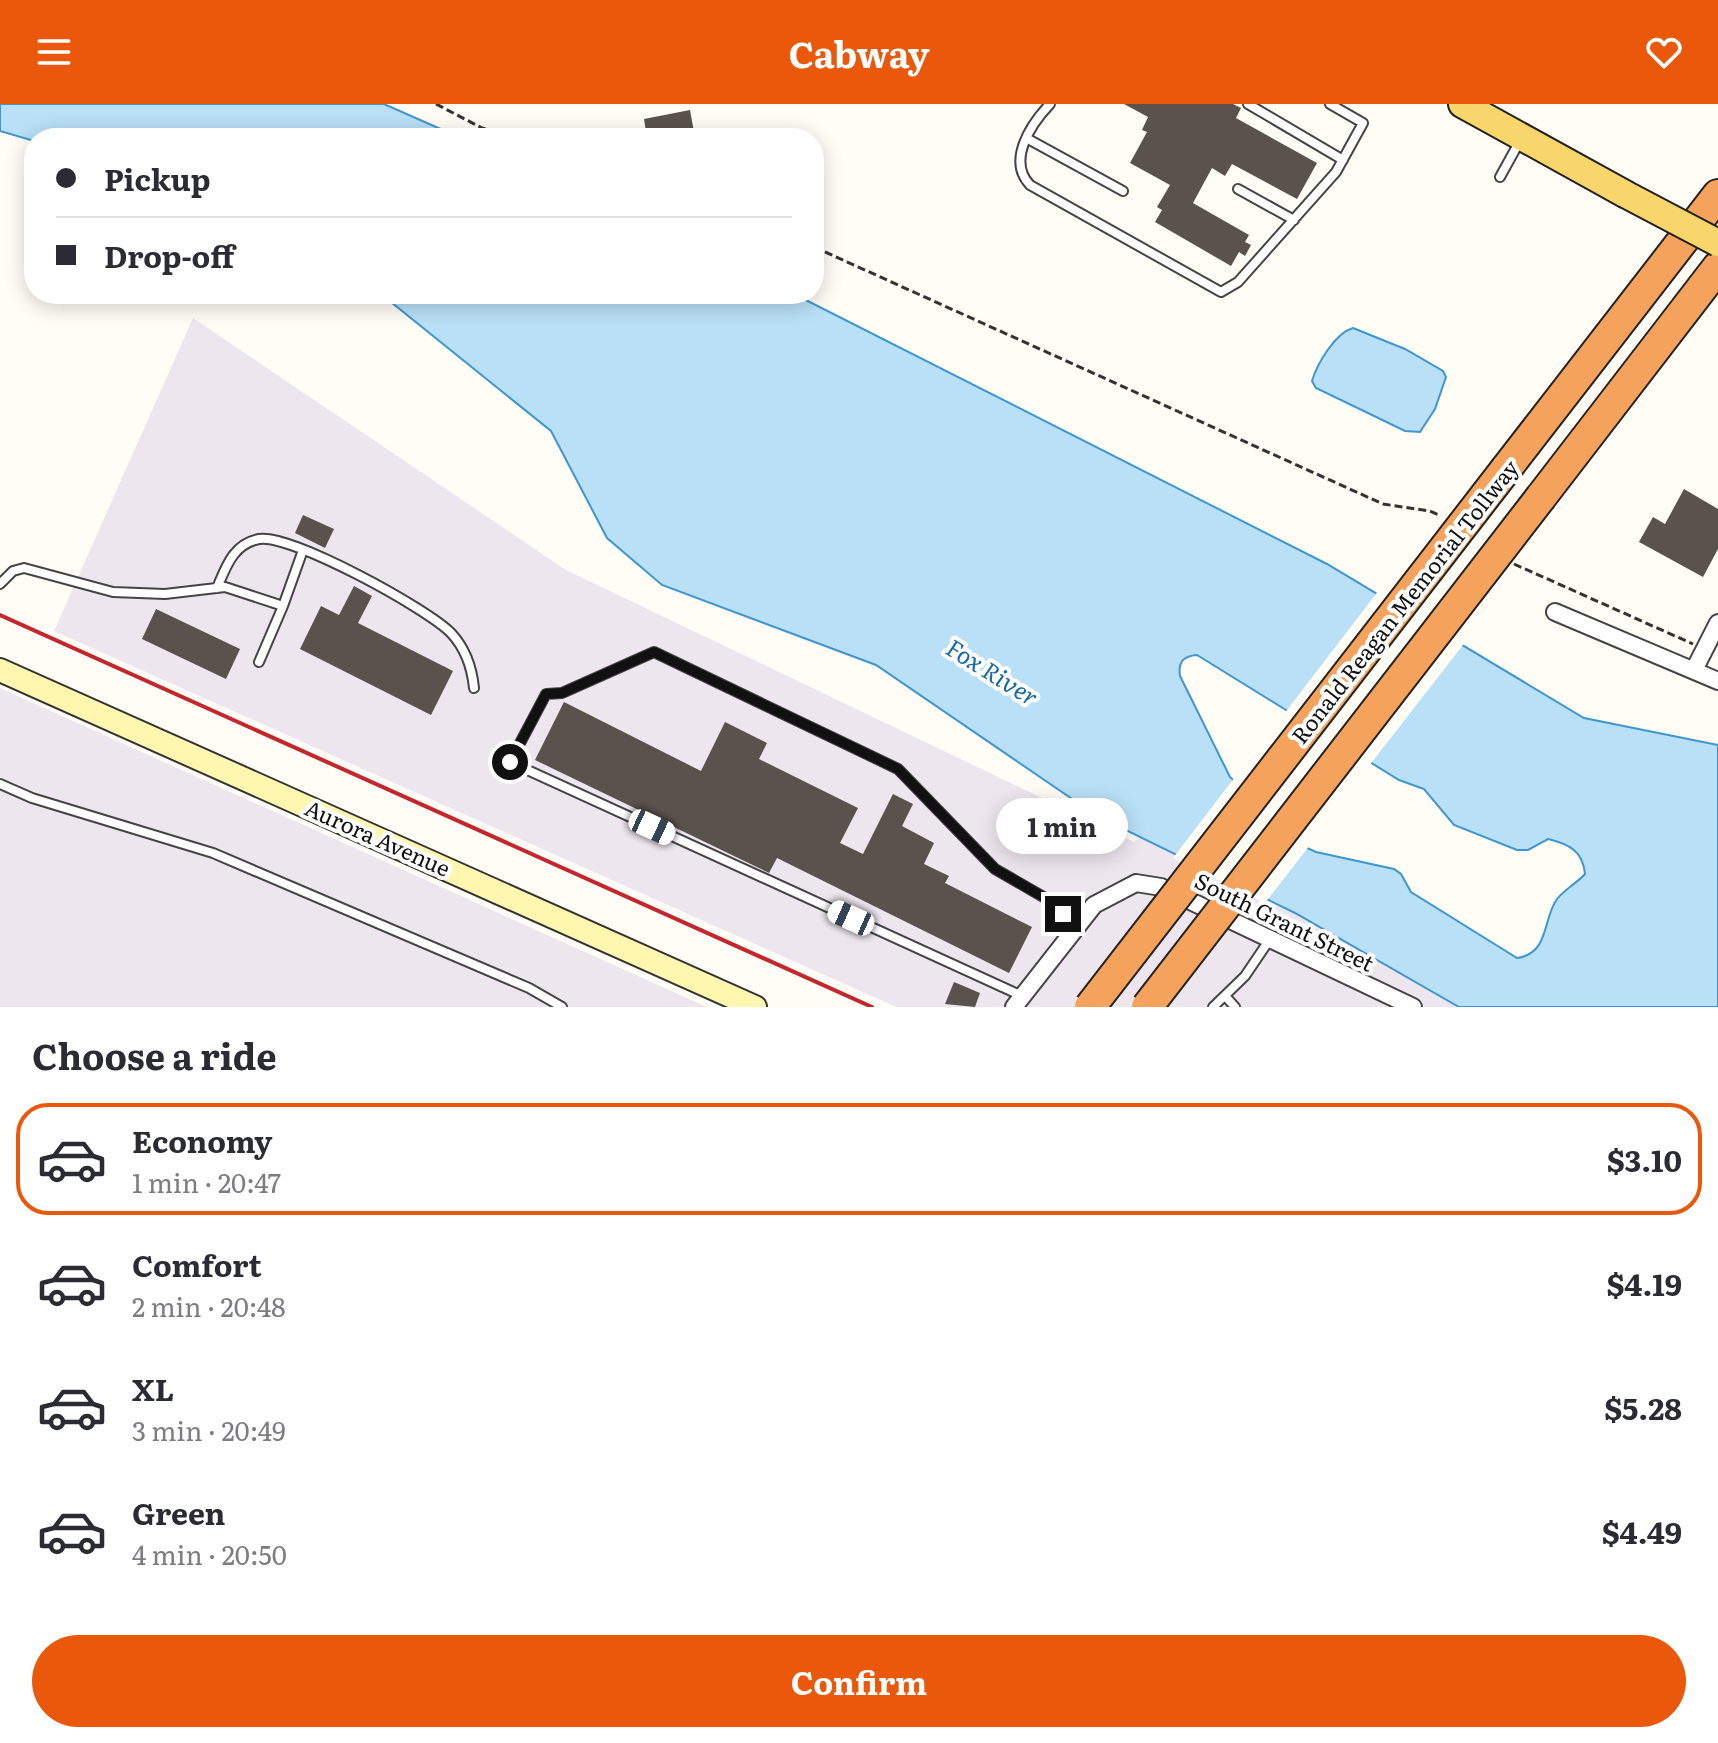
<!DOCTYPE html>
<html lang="en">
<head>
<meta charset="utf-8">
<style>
	:root { --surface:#fff; --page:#f2f2f3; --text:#2b2b33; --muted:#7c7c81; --line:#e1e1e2; --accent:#ea580c }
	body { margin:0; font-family:Literata,serif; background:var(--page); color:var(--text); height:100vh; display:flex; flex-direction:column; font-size:30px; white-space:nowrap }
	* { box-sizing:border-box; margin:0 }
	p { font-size:26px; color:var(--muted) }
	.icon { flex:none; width:44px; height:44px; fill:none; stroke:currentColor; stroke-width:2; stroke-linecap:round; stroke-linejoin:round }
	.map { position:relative; height:903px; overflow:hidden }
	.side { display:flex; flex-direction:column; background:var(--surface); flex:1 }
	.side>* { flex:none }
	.hud { position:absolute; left:24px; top:24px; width:800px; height:176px; border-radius:32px; box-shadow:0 4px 20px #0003; display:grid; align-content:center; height:176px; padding:0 32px; background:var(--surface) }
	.end { position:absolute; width:36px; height:36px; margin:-18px; border:10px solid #111; background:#fff; box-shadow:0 0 0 4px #fff }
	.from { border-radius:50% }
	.bubble { position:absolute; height:56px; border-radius:28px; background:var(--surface); box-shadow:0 4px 20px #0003; font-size:26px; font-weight:700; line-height:56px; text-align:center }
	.car { position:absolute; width:24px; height:48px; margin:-24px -12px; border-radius:10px; box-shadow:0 0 6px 2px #0007; background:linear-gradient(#fff 24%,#345 0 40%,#fff 0 76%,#345 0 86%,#fff 0) }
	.hud b { display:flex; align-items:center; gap:28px; height:76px; font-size:30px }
	.hud b+b { border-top:2px solid var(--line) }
	.hud i { width:20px; height:20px; background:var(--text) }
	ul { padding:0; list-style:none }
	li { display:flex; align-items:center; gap:24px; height:112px; margin:0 16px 12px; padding:0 16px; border:4px solid transparent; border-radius:32px }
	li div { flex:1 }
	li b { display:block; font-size:30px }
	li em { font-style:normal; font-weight:700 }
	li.active { border-color:var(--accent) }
	li>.icon { width:72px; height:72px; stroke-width:1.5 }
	h2 { padding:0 32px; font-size:36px; line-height:96px }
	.action { display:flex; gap:16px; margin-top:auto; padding:16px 32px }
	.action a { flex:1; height:92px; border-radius:48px; background:var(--accent); color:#fff; font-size:32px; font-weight:700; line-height:92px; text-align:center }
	header { display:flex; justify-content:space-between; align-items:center; height:104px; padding:0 32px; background:var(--accent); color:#fff; font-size:36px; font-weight:700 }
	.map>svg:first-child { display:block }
	.industrial { fill:#eee6ef }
	.water { fill:#b9e0f7; stroke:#3f96cf; stroke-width:2; fill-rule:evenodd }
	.pier { fill:#fffdf5 }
	.building { fill:#5a524d }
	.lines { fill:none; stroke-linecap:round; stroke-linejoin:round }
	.service-casing { stroke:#444; stroke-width:12 }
	.minor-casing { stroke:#444; stroke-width:20 }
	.secondary-casing { stroke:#333; stroke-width:26 }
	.primary-casing { stroke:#222; stroke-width:30 }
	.motorway-casing { stroke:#222; stroke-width:34 }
	.path { stroke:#333; stroke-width:3; stroke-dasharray:8 4; stroke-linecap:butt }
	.service { stroke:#fff; stroke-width:8 }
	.minor { stroke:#fff; stroke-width:16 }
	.secondary { stroke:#fff6b0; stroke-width:22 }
	.primary { stroke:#f9d66b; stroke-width:26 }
	.motorway { stroke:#f5a25d; stroke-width:30 }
	.rail { stroke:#c4262e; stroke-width:4 }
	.primary-bridge-casing { stroke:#222; stroke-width:30; stroke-linecap:butt }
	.motorway-bridge-casing { stroke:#222; stroke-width:34; stroke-linecap:butt }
	.primary-bridge { stroke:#f9d66b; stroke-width:26 }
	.motorway-bridge { stroke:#f5a25d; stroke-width:30 }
	.route { stroke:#111; stroke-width:10 }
	.labels { text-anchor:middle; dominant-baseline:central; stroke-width:8; stroke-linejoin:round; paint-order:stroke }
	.street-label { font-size:22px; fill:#111; stroke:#fff }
	.water-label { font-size:24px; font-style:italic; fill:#1768a6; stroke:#fff }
</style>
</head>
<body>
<header><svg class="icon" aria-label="menu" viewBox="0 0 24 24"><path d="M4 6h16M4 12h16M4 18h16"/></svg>Cabway<svg class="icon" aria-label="heart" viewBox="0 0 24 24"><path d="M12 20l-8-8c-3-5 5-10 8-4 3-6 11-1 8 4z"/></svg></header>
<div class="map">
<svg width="1718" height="903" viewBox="0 0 1718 903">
	<rect width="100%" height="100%" fill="#fffdf5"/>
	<path class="industrial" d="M193 214 566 466 1134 738 1139 733 1295 809 1459 903H896L54 527Z
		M0 584 707 903H0Z"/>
	<path class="water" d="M0 0H384L461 34H34V37L0 27Z
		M381 190H794L1327 460 1584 614 1718 641V903H1459L1295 809 1097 712 876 561 662 481 607 434 551 327ZM1197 551 1399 676 1424 685 1454 721 1517 746H1528L1548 735C1569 740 1583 747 1585 770 1577 779 1565 785 1557 795 1542 816 1550 849 1517 854L1411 788 1401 770 1394 765 1316 748 1298 740 1230 673 1180 572C1178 558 1183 552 1197 551Z
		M1353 224 1405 245 1443 267 1446 273 1435 305 1420 328 1405 327 1316 284 1312 277C1317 260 1335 229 1353 224Z"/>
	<path class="pier" d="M1379 486 1466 537 1369 662 1284 610Z
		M1235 673 1263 704 1310 741 1265 799 1173 754Z"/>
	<path class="building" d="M1124 0H1233L1241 4 1236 14 1317 59 1297 95 1232 60 1225 72 1212 64 1193 99 1249 131 1245 138 1251 141 1245 152 1239 148 1231 162 1155 118 1162 106 1157 103 1170 81 1130 59 1147 28 1142 26 1148 13Z
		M690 6 694 28 674 34H647L644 15Z
		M1684 385 1718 405V445L1703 473 1639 438 1653 413 1665 420Z
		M303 411 334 425 325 444 295 429Z
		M354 482 372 492 358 519 453 567 431 611 300 545 321 502 339 511Z
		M156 505 240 545 226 575 142 535Z
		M564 598 701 667 725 618 767 639 759 655 858 704 840 739 863 750 893 690 913 700 902 722 934 739 924 760 949 772 945 779 1032 823 1009 869 777 754 769 769 535 656Z
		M954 878 980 889 975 903 945 900Z"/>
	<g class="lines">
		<g class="service-casing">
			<path id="service" d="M1050 0C1030 21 1007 57 1030 81L1221 188 1238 178 1336 68 1363 19 1330 0
				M1248 0 1343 56
				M1028 35 1123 87
				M1500 73 1521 35
				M1238 85 1294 116
				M0 480 13 467 24 464 113 488 165 490 225 483 283 502 259 558
				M217 484C226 463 233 440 259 435 290 429 428 505 451 529 466 545 472 564 474 584
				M283 502 303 446
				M0 680 32 694 213 749 529 884 562 903
				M1022 892 510 658 546 590 562 589 654 548 898 665 995 765 1047 795 1076 822
				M1226 893 1235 903
				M1213 903 1245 872 1270 835"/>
		</g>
		<g class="minor-casing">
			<path id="minor" d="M1555 508 1718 577
				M1694 566 1718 519
				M1014 903 1094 801 1136 779 1161 783 1413 903"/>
		</g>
		<g class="secondary-casing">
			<path id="secondary" d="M0 566 755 903"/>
		</g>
		<g class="primary-casing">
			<path id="primary" d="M1462 0 1625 90"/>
		</g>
		<g class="motorway-casing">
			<path id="motorway" d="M1506 365 1718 91
				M1541 393 1718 163"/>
		</g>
		<path class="path" d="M436 0 482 24 515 34
			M814 143 1383 400 1430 407 1441 412
			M1514 460 1693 540"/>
		<use href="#service" class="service"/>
		<use href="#minor" class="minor"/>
		<use href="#secondary" class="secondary"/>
		<use href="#primary" class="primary"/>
		<use href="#motorway" class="motorway"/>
		<path class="rail" d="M0 511 872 903"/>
		<g class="primary-bridge-casing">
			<path id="primary-bridge" d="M1625 90 1718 139"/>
		</g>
		<g class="motorway-bridge-casing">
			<path id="motorway-bridge" d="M1090 903 1506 365
				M1147 903 1541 393"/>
		</g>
		<use href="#primary-bridge" class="primary-bridge"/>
		<use href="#motorway-bridge" class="motorway-bridge"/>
	</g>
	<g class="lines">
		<path class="route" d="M510 658 546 590 562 589 654 548 898 665 995 765 1047 795 1063 810"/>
	</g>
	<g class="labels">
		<g class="street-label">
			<text transform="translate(1404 497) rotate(-52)">Ronald Reagan Memorial Tollway</text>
			<text transform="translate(378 733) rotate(24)">Aurora Avenue</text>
			<text transform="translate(1285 817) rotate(26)">South Grant Street</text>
		</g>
		<g class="water-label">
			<text transform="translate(993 567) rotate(32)">Fox River</text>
		</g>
	</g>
</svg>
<i class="end from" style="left:510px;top:658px"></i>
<i class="end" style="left:1063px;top:810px"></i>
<div class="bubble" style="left:996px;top:694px;width:132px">1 min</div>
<i class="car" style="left:652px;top:723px;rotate:115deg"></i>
<i class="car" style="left:851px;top:814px;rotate:294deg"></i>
<div class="hud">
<b><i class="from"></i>Pickup</b>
<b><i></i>Drop-off</b>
</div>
</div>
<section class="side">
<h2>Choose a ride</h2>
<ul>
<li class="active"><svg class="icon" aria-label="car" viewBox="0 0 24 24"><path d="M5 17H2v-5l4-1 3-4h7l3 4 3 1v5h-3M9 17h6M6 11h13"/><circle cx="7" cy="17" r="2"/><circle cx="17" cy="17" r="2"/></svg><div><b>Economy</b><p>1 min · 20:47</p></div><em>$3.10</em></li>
<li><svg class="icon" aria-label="car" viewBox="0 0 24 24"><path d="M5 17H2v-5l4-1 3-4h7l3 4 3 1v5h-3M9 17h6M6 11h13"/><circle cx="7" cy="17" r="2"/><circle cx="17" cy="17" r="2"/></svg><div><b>Comfort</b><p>2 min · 20:48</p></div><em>$4.19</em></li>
<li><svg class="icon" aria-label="car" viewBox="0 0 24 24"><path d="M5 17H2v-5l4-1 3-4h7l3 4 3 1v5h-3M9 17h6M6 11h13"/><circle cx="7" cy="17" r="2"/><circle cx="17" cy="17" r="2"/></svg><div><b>XL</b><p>3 min · 20:49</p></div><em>$5.28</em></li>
<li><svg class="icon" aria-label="car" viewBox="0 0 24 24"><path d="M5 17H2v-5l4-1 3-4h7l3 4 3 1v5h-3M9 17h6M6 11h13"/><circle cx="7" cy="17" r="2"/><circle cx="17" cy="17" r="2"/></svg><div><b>Green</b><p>4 min · 20:50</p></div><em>$4.49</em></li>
</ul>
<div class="action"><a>Confirm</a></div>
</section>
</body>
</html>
